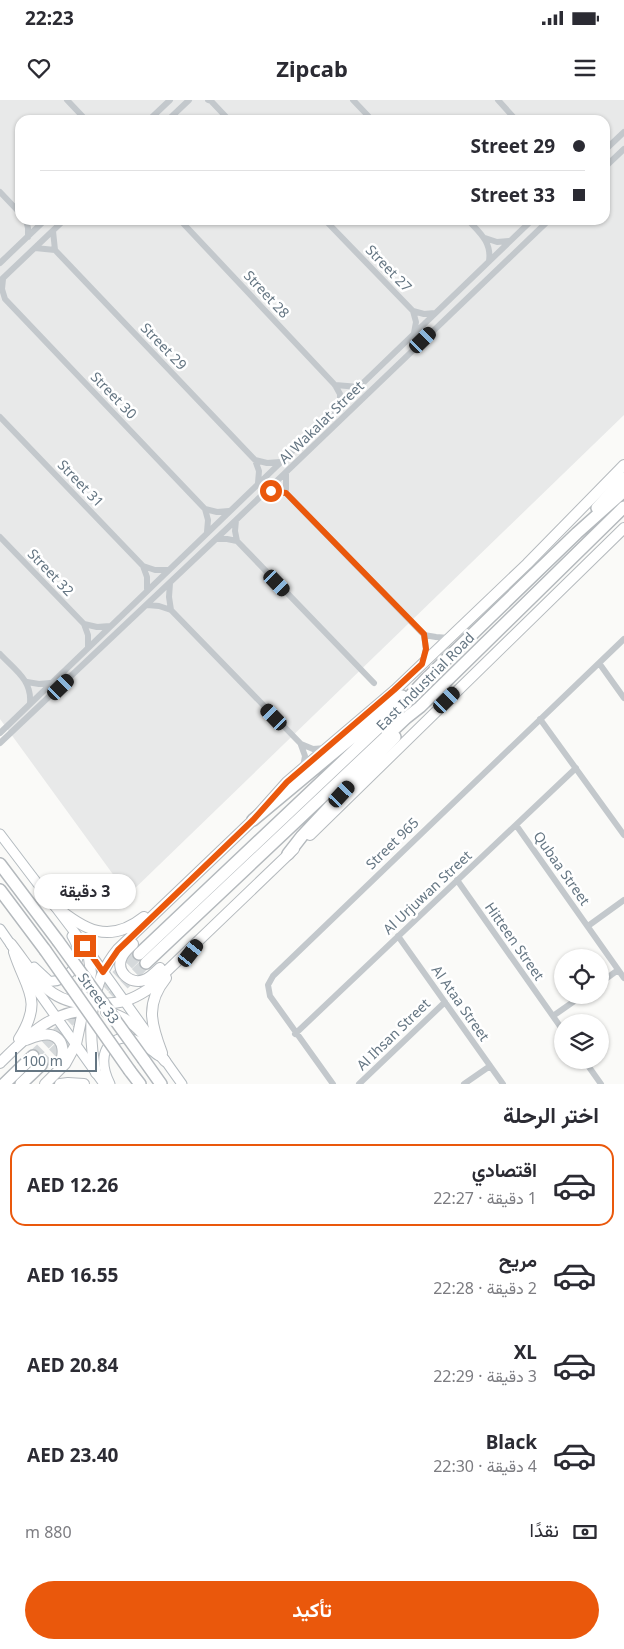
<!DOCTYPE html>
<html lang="ar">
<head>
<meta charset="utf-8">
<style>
	:root { --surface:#fff; --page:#f7f7f7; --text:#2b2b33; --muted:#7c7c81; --line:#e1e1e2; --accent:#ea580c }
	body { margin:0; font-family:"Noto Sans",Vazirmatn,sans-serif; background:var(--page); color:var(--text); direction:rtl; height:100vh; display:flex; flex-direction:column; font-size:19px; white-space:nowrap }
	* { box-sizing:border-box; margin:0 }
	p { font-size:16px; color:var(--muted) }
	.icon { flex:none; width:28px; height:28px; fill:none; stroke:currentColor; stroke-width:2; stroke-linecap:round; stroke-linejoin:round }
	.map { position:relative; height:984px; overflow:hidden; direction:ltr }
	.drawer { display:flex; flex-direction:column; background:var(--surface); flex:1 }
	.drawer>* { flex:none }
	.hud { position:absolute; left:15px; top:15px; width:595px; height:110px; border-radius:15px; box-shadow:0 1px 4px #0004; direction:rtl; display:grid; align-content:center; height:110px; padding:0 25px; background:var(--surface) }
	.controls { position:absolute; left:554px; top:849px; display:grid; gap:10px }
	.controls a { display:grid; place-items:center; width:55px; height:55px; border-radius:50%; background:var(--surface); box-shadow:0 1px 4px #0004; font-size:25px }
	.scale { position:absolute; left:15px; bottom:12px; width:82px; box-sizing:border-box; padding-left:5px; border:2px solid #657683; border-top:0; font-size:14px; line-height:18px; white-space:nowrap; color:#657683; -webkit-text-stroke:4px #fff; paint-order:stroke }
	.end { position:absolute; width:22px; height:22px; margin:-11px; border:6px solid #ea580c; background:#fff; box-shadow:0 0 0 2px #fff }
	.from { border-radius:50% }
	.bubble { position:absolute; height:35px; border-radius:18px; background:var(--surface); box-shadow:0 1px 4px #0004; font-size:16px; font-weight:700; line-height:35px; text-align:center; direction:rtl }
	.car { position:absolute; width:15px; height:30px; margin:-15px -8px; border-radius:6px; box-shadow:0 0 4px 1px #0007; background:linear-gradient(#222 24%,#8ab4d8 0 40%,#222 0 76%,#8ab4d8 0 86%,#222 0) }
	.hud b { display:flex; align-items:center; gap:18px; height:48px; font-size:19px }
	.hud b+b { border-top:1px solid var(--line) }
	.hud i { width:12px; height:12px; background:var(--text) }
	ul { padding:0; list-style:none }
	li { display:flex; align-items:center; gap:15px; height:82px; margin:0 10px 8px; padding:0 15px; border:2px solid transparent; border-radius:15px }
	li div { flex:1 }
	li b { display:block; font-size:19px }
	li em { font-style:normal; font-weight:700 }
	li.active { border-color:var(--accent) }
	li>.icon { width:45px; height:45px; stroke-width:1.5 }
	h2 { padding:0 25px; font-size:22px; line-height:60px }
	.pay { display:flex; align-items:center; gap:12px; height:55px; padding:0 25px; font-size:19px }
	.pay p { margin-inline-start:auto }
	.primary-button { display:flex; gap:10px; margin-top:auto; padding:10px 25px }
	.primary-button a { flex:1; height:58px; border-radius:30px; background:var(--accent); color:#fff; font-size:20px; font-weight:700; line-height:58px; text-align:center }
	.status { display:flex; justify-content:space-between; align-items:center; height:35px; padding:0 25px; background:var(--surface); direction:ltr }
	.status svg { height:14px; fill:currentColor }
	header { display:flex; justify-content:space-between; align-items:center; height:65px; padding:0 25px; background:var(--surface); font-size:22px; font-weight:700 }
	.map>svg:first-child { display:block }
	.built { fill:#e8e9e9; fill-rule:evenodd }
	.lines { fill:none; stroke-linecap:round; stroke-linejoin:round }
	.highway-tunnel { stroke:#d5d9db; stroke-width:11; stroke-dasharray:11 5.5; stroke-linecap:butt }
	.secondary-casing { stroke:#b3babf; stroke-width:11 }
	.primary-casing { stroke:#b5babe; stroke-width:12 }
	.highway-casing { stroke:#b4b9bd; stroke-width:14 }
	.street { stroke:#c3c8cc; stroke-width:6 }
	.secondary { stroke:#fff; stroke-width:9 }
	.primary { stroke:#fff; stroke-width:10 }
	.highway { stroke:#fff; stroke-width:11 }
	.highway-bridge-casing { stroke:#b4b9bd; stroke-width:14; stroke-linecap:butt }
	.highway-bridge { stroke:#fff; stroke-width:11 }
	.route { stroke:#ea580c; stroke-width:6 }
	.labels { text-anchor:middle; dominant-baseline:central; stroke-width:5; stroke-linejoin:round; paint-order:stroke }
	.street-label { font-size:14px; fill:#657683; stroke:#fff }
</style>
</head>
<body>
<div class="status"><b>22:23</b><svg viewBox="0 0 49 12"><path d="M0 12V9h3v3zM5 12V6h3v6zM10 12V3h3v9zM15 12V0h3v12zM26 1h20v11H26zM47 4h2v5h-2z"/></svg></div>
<header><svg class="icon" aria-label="menu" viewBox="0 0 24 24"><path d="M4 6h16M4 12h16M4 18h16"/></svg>Zipcab<svg class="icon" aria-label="heart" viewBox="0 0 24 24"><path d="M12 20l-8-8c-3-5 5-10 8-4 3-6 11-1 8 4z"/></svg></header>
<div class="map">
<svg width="624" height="984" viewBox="0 0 624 984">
	<rect width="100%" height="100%" fill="#fafaf8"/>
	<path class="built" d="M0 0H624V315L128 795 0 619ZM20 20H605V120H20Z"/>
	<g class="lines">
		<path class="highway-tunnel" d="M33 956 139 854
			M41 965 146 863"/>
		<g class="secondary-casing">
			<path id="secondary" d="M0 734 85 846 153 941
				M0 829 14 849
				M34 867 49 881C65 883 80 866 78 851 77 845 75 841 72 836
				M25 871 39 893 104 984
				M162 956 182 984
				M110 984C103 970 99 951 114 941 118 939 124 937 129 938 140 940 150 950 159 956"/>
		</g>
		<g class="primary-casing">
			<path id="primary" d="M310 735 624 428
				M54 805C84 830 109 845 144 817
				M11 844C39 880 49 907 101 904 121 903 130 901 147 890L294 749
				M133 844C129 848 124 852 122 857 115 871 130 885 144 880 150 878 155 872 160 868
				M14 852C26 890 44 899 19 939
				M106 912C136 918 147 940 165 961
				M26 940C34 937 43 933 51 935 65 939 65 956 58 966
				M162 953C151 924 145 904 166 878
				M0 963C27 936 52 910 92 910
				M96 973C87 931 89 884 118 849L253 720 287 682 395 590 527 464 624 365
				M45 984 65 964 76 944 91 873 89 858 85 846
				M60 984 68 983 84 984"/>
		</g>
		<g class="highway-casing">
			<path id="highway" d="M597 408 624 378
				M253 720 402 596
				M288 754 302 736 395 637
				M0 764 58 841
				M0 790 45 850
				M139 854 394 613 426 579 577 433 624 391
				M146 863 406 618 420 607 624 407
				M144 960 161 984
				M130 971 140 984
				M4 984 33 956
				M21 984 41 965"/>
		</g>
		<path class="street" d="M67 0 86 20
			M208 0 211 1 229 20
			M353 0 372 20
			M498 0 516 20
			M149 20 170 0
			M168 20 189 0
			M605 50 624 32
			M605 67 624 49
			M0 92 20 113
			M26 120 28 128V137
			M28 120 44 121
			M180 120 335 285 340 294V304
			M325 120 413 211 416 222 414 233
			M468 120C479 132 492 142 489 161
			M53 131 55 150 255 360 259 371 258 383
			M485 138 497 142 509 141
			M35 148 55 150
			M0 163 45 120
			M3 179 2 189 5 199 205 409 208 420 207 432
			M1 180 64 120
			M413 211 424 214 435 213
			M335 285 359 287
			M0 317 143 466 147 477V489
			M255 360 267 363 280 362
			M286 372V393L424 535 436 537 449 538
			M266 392 286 393
			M205 409 217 412 229 411
			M236 420 235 431 237 441 374 583
			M0 437 84 524 88 535V547
			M216 439H227L237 441
			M143 466 155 470H168
			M170 483 169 497 171 510
			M147 505 159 506 171 510 301 644 313 649 326 648
			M84 524 97 527 110 526
			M0 554C15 570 32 580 30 603
			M423 563 426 549 424 535
			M599 563 624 598
			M27 582 39 584 50 583
			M540 619 624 735
			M0 633 532 120
			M0 643 236 420 549 120
			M301 645 305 656 303 667
			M516 725 624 878
			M457 780 562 929
			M588 826 624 800
			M398 836 503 984
			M600 883 618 870
			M553 916 583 895
			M295 934 576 668
			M584 960 601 984
			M333 984 270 896 268 885 273 876 624 539
			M359 984 445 902
			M464 984 490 966"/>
		<use href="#secondary" class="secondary"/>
		<use href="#primary" class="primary"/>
		<use href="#highway" class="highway"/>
		<g class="highway-bridge-casing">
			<path id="highway-bridge" d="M58 841 144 960
				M45 850 130 971"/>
		</g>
		<use href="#highway-bridge" class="highway-bridge"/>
	</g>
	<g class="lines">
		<path class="route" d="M85 846 103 872 118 850 253 720 287 682 394 590 422 564 426 549 424 534 286 393 271 391"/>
	</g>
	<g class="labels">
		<g class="street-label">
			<text transform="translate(389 168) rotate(46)">Street 27</text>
			<text transform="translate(267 194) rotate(47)">Street 28</text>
			<text transform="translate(164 246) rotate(46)">Street 29</text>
			<text transform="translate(114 295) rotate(46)">Street 30</text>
			<text transform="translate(321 322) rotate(-44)">Al Wakalat Street</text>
			<text transform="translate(81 383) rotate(46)">Street 31</text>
			<text transform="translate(51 472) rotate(46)">Street 32</text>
			<text transform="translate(425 581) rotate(-45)">East Industrial Road</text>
			<text transform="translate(392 743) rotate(-44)">Street 965</text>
			<text transform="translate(562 768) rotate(55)">Qubaa Street</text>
			<text transform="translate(427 792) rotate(-43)">Al Urjuwan Street</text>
			<text transform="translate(515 841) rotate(55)">Hitteen Street</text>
			<text transform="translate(99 898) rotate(54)">Street 33</text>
			<text transform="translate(461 903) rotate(55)">Al Ataa Street</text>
			<text transform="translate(393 934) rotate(-44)">Al Ihsan Street</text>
		</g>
	</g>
</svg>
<div class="controls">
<a><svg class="icon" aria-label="locate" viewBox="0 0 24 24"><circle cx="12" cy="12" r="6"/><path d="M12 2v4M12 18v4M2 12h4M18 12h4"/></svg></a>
<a><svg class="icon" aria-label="layers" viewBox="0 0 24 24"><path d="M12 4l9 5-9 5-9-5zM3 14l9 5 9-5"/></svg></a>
</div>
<div class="scale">100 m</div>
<i class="end from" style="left:271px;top:391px"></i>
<i class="end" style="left:85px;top:846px"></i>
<div class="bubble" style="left:34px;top:774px;width:102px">3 دقيقة</div>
<i class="car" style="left:423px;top:240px;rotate:46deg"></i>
<i class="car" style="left:277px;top:483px;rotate:136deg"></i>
<i class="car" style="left:61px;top:587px;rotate:46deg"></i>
<i class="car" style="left:447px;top:600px;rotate:45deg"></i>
<i class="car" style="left:274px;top:617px;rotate:316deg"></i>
<i class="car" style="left:342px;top:694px;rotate:43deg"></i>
<i class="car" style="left:191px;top:853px;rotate:38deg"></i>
<div class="hud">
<b><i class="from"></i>Street 29</b>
<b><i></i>Street 33</b>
</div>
</div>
<section class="drawer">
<h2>اختر الرحلة</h2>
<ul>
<li class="active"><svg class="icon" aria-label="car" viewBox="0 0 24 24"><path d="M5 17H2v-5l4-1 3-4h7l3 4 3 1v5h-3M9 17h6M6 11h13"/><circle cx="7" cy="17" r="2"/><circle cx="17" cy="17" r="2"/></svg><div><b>اقتصادي</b><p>1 دقيقة · 22:27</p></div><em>AED 12.26</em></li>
<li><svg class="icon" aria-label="car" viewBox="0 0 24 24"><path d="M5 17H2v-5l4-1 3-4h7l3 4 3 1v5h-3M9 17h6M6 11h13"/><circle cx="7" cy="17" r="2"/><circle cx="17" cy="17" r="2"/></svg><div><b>مريح</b><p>2 دقيقة · 22:28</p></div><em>AED 16.55</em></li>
<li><svg class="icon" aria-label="car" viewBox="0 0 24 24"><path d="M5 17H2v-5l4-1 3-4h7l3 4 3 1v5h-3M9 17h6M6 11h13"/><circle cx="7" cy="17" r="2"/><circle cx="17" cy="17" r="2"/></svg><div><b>XL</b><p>3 دقيقة · 22:29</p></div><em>AED 20.84</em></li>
<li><svg class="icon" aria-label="car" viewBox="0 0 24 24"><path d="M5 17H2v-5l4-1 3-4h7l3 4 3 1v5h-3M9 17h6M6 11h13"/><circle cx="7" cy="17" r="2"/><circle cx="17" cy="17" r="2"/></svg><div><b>Black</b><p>4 دقيقة · 22:30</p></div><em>AED 23.40</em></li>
</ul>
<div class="pay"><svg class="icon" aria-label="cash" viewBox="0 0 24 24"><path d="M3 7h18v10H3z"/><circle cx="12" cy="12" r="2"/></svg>نقدًا<p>880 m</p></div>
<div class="primary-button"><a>تأكيد</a></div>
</section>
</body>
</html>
